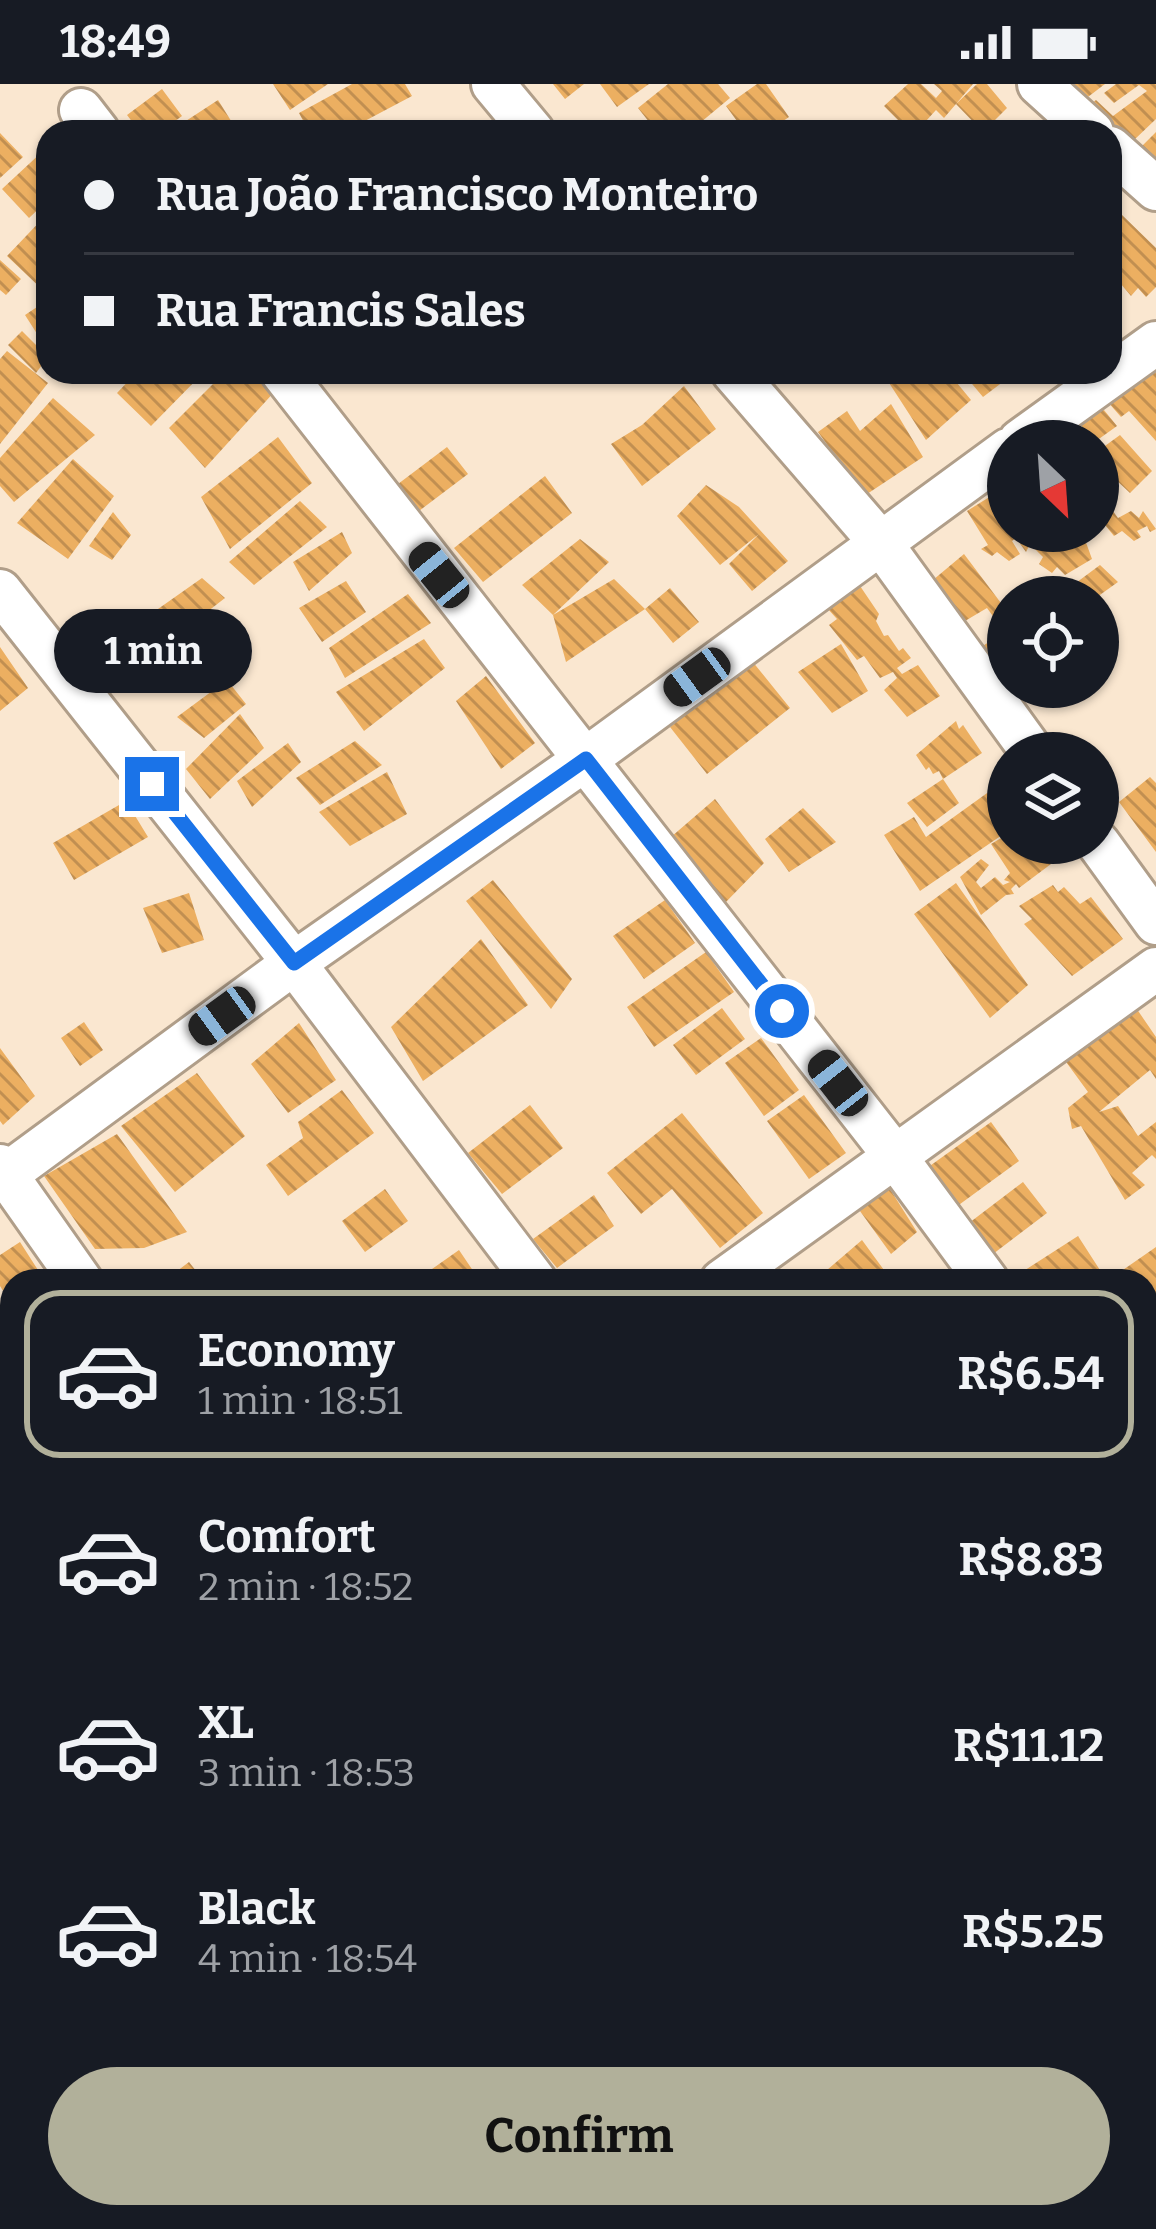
<!DOCTYPE html>
<html lang="en">
<head>
<meta charset="utf-8">
<style>
	:root { --surface:#171b24; --page:#242831; --text:#f1f3f6; --muted:#9ea1a6; --line:#363941; --accent:#b1b09a }
	body { margin:0; font-family:Bitter,serif; background:var(--page); color:var(--text); height:100vh; display:flex; flex-direction:column; font-size:45px; white-space:nowrap }
	* { box-sizing:border-box; margin:0 }
	p { font-size:39px; color:var(--muted) }
	.icon { flex:none; width:66px; height:66px; fill:none; stroke:currentColor; stroke-width:2; stroke-linecap:round; stroke-linejoin:round }
	.map { position:relative; flex:1; overflow:hidden }
	.sheet { position:absolute; left:0px; top:1185px; width:1158px; height:960px; display:flex; flex-direction:column; background:var(--surface); border-radius:36px 36px 0 0; box-shadow:0 3px 9px #0004 }
	.sheet>* { flex:none }
	.top-card { position:absolute; left:36px; top:36px; width:1086px; height:264px; border-radius:36px; box-shadow:0 3px 9px #0004; display:grid; align-content:center; height:264px; padding:0 48px; background:var(--surface) }
	.needle { width:78px; rotate:155deg }
	.buttons { position:absolute; left:987px; top:336px; display:grid; gap:24px }
	.buttons a { display:grid; place-items:center; width:132px; height:132px; border-radius:50%; background:var(--surface); box-shadow:0 3px 9px #0004; font-size:60px }
	.end { position:absolute; width:54px; height:54px; margin:-27px; border:15px solid #1a73e8; background:#fff; box-shadow:0 0 0 6px #fff }
	.from { border-radius:50% }
	.bubble { position:absolute; height:84px; border-radius:42px; background:var(--surface); box-shadow:0 3px 9px #0004; font-size:39px; font-weight:700; line-height:84px; text-align:center }
	.car { position:absolute; width:36px; height:72px; margin:-36px -18px; border-radius:15px; box-shadow:0 0 9px 3px #0007; background:linear-gradient(#222 24%,#8ab4d8 0 40%,#222 0 76%,#8ab4d8 0 86%,#222 0) }
	.top-card b { display:flex; align-items:center; gap:42px; height:114px; font-size:45px }
	.top-card b+b { border-top:3px solid var(--line) }
	.top-card i { width:30px; height:30px; background:var(--text) }
	ul { padding:21px 0 0; list-style:none }
	li { display:flex; align-items:center; gap:36px; height:168px; margin:0 24px 18px; padding:0 24px; border:6px solid transparent; border-radius:36px }
	li div { flex:1 }
	li b { display:block; font-size:45px }
	li em { font-style:normal; font-weight:700 }
	li.on { border-color:var(--accent) }
	li>.icon { width:108px; height:108px; stroke-width:1.5 }
	.button { display:flex; gap:24px; margin-top:auto; padding:24px 48px }
	.button a { flex:1; height:138px; border-radius:72px; background:var(--accent); color:#111; font-size:48px; font-weight:700; line-height:138px; text-align:center }
	.status { display:flex; justify-content:space-between; align-items:center; height:84px; padding:0 60px; background:var(--surface); direction:ltr }
	.status svg { height:33px; fill:currentColor }
	.map>svg:first-child { display:block }
	.building { fill:url(#building-back-hatch) }
	.lines { fill:none; stroke-linecap:round; stroke-linejoin:round }
	.minor-casing { stroke:#b09e89; stroke-width:48 }
	.major-casing { stroke:#fff; stroke-width:60 }
	.minor { stroke:#fff; stroke-width:42 }
	.major { stroke:#ffb9ac; stroke-width:54 }
	.route { stroke:#1a73e8; stroke-width:15 }
</style>
</head>
<body>
<div class="status"><b>18:49</b><svg viewBox="0 0 49 12"><path d="M0 12V9h3v3zM5 12V6h3v6zM10 12V3h3v9zM15 12V0h3v12zM26 1h20v11H26zM47 4h2v5h-2z"/></svg></div>
<div class="map">
<svg width="1156" height="2145" viewBox="0 0 1156 2145">
	<defs>
		<pattern id="building-back-hatch" width="6" height="6" patternUnits="userSpaceOnUse" patternTransform="scale(3)"><rect width="6" height="6" fill="#ecaf61"/><path d="M-1 5l2 2M0 0l6 6M5-1l2 2" fill="none" stroke="#c18f51"/></pattern>
	</defs>
	<rect width="100%" height="100%" fill="#fae7d0"/>
	<path class="building" d="M273 0H328L290 26Z
		M352 0H405L412 12 361 39 366 48H309L299 29Z
		M553 0H584L565 15Z
		M600 0H649L617 23Z
		M668 0H718L730 14 689 48H657L638 24Z
		M757 0H766L789 33 767 48H745L726 22Z
		M908 0H921L936 14 942 7 934 0H973L944 34 936 26 916 48H910L884 22Z
		M977 0H987L1007 24 983 48 956 20Z
		M1061 0H1105L1080 19Z
		M1116 0H1156V35L1133 57 1141 63 1156 48V92L1081 28 1096 16 1113 32 1147 7 1139 1 1114 19 1104 9Z
		M162 5 182 32 160 48H140L127 31Z
		M218 16 238 48H169Z
		M0 49 23 73 0 94Z
		M44 66 48 70V116L29 134 2 105Z
		M48 129V211L7 172Z
		M1121 130 1156 164V203L1146 213 1138 204 1131 212 1110 187V142Z
		M0 176 21 195 6 211 0 206Z
		M43 219 48 227V267L25 231Z
		M22 247 48 273 36 289 8 261Z
		M7 267 48 299 0 360V275Z
		M1153 282 1156 285V357L1129 327 1121 333 1107 317Z
		M137 288H204L151 342 117 309Z
		M225 288H258L276 306 205 384 169 344Z
		M882 288H948L971 316 926 356Z
		M962 288H1016L983 313Z
		M684 302 716 345 642 402 611 360 642 341Z
		M53 314 95 351 14 418 0 402V374Z
		M1095 315 1117 342 1096 357 1072 332Z
		M891 320 923 373 864 412 818 348 847 327 860 347Z
		M1120 351 1152 387 1130 409 1098 379V367Z
		M278 353 312 399 230 465 201 413Z
		M447 363 468 390 419 427 398 400Z
		M73 375 114 412 68 475 17 439Z
		M545 392 572 429 483 498 454 464Z
		M706 401 739 423 788 477 752 507 729 480 759 450 720 481 677 432Z
		M1098 407 1118 434 1131 427 1139 434 1143 427 1156 445 1150 448 1147 442 1137 447 1141 453 1134 457 1122 447 1114 452 1105 441 1098 445Z
		M991 412 997 422 1008 413V447H1066L1074 459 1084 453 1092 475 1065 491 1057 483 1052 489 1039 480 1043 473 1030 460 1026 468 1016 454 1012 457 1020 470 1009 477 997 468 992 472 981 465 988 461 967 427Z
		M300 417 327 443 254 501 229 478Z
		M113 428 131 451 112 476 89 462Z
		M342 448 352 469 309 507 293 478Z
		M580 455 609 478 553 531 522 501Z
		M964 470 1007 527 995 535 987 524 965 537 933 496Z
		M1100 481 1118 498 1097 513H1057Z
		M202 494 225 514 127 590 104 563Z
		M614 495 645 525 566 578 553 531Z
		M346 497 366 528 322 558 299 524Z
		M858 499 879 530 876 537 884 552 888 551 899 567 903 564 911 574 897 584 902 590 918 581 940 612 907 633 884 606 897 594 893 588 880 594 864 572 857 576 829 541 837 535 827 524Z
		M670 504 699 538 673 559 645 525Z
		M408 510 431 539 345 594 329 564Z
		M1008 546V573L994 581 981 563Z
		M424 555 445 584 364 647 336 608Z
		M841 560 868 607 832 629 798 588Z
		M0 563 28 604 0 627Z
		M752 577 790 624 707 690 670 643Z
		M486 592 535 659 501 685 456 617Z
		M227 596 246 620 204 654 177 633Z
		M240 630 264 664 210 715 186 685Z
		M956 637 959 645 963 641 982 669 943 695 939 687 933 690 929 683 926 686 916 671Z
		M355 657 382 681 320 721 296 694Z
		M288 659 301 678 252 723 237 697Z
		M387 688 407 730 350 762 319 728Z
		M1150 693 1156 699V768L1119 718Z
		M1008 694V747L920 807 884 751 914 733 926 753Z
		M943 695 959 719 927 743 907 719Z
		M715 715 764 779 724 820 671 753Z
		M126 717 148 753 74 796 53 759Z
		M803 724 836 758 789 788 765 755Z
		M1008 750V759H1049L1059 774 1019 804 1016 800 1011 805 1014 810 1006 811 981 831 960 793 981 775 989 781 976 798 981 804 995 793 1003 801 1010 798 1004 796 1010 789 991 760Z
		M493 796 572 895 551 925 466 817Z
		M956 799 1028 901 990 934 914 830Z
		M1053 801 1058 808 1064 803 1080 820 1091 813 1123 855 1072 892 1024 840 1032 835 1019 822Z
		M189 809 204 856 162 869 143 824Z
		M665 816 695 859 644 895 613 852Z
		M481 855 528 921 423 997 391 943Z
		M706 868 734 908 654 963 627 923Z
		M1132 918 1156 953V995L1150 986 1099 1028 1118 1022 1138 1052 1156 1038V1075L1152 1071 1132 1089 1145 1101 1125 1116 1081 1042 1072 1045 1068 1024 1088 1008 1061 971Z
		M722 924 745 955 696 991 673 961Z
		M84 938 103 966 80 982 61 954Z
		M299 939 336 996 288 1029 251 980Z
		M761 954 799 1006 764 1032 725 979Z
		M0 964 35 1012 3 1041 0 1037Z
		M197 989 245 1052 175 1108 121 1042Z
		M342 1006 374 1049 288 1112 266 1081 303 1054 298 1038Z
		M804 1011 846 1069 809 1095 767 1037Z
		M530 1021 563 1064 502 1110 468 1069Z
		M682 1029 763 1129 720 1164 672 1105 641 1130 607 1089Z
		M991 1038 1019 1077 956 1123 927 1084Z
		M117 1050 187 1148 144 1164 95 1165 44 1092Z
		M883 1094 917 1148 891 1170 852 1116Z
		M1023 1098 1047 1129 993 1170 969 1139Z
		M385 1105 408 1137 365 1168 342 1137Z
		M594 1111 614 1142 557 1184 533 1155Z
		M1078 1152 1107 1197 1156 1163V1224L1146 1232V1197H1008Z
		M862 1156 892 1197H834L827 1186Z
		M20 1158 45 1197H12V1221L0 1202V1171Z
		M459 1166 480 1197H415Z
		M189 1178 204 1197H164Z
		M0 1227 12 1247V1334L0 1342Z
		M1146 1255 1156 1271V1359L1146 1368Z
		M12 1356V1409L0 1393V1365Z
		M1156 1534V1616L1146 1604V1541Z
		M0 1552 12 1569V1576L0 1585Z
		M12 1604V1653L0 1635V1612Z
		M1146 1823 1156 1836V1855L1146 1861Z
		M1156 1866V1955L1146 1963V1871Z
		M12 2036V2109L0 2116V2044Z
		M401 2133H441L448 2145H383Z
		M594 2133H724L703 2145H575Z"/>
	<g class="lines">
		<g class="minor-casing">
			<path id="minor" d="M493 0 533 48
				M1039 0 1092 48
				M81 26 98 48
				M1110 64 1156 105
				M282 288 894 1071 987 1197
				M733 288 880 458 1033 669
				M1020 357 1156 259
				M0 507 294 879 535 1197
				M1098 759 1156 839
				M0 1082 81 1197
				M0 1095 294 879 586 675 1008 366
				M722 1197 1156 885
				M1146 1413 1156 1427
				M1146 1503 1156 1494
				M0 1731 12 1722
				M1146 2026 1156 2040
				M786 2133 795 2145
				M37 2145 54 2133"/>
		</g>
		<g class="major-casing">
			<path id="major" d="M0 1793 12 1810
				M0 1872 12 1888
				M195 2133 204 2145
				M256 2133 265 2145"/>
		</g>
		<use href="#minor" class="minor"/>
		<use href="#major" class="major"/>
	</g>
	<g class="lines">
		<path class="route" d="M152 700 294 879 586 675 782 927"/>
	</g>
</svg>
<div class="buttons">
<a><svg class="needle" viewBox="-14 -14 28 28"><path d="M0-13l5 13h-10z" fill="#e53935"/><path d="M0 13l5-13h-10z" fill="#9ea1a6"/></svg></a>
<a><svg class="icon" aria-label="locate" viewBox="0 0 24 24"><circle cx="12" cy="12" r="6"/><path d="M12 2v4M12 18v4M2 12h4M18 12h4"/></svg></a>
<a><svg class="icon" aria-label="layers" viewBox="0 0 24 24"><path d="M12 4l9 5-9 5-9-5zM3 14l9 5 9-5"/></svg></a>
</div>
<i class="end from" style="left:782px;top:927px"></i>
<i class="end" style="left:152px;top:700px"></i>
<div class="bubble" style="left:54px;top:525px;width:198px">1 min</div>
<i class="car" style="left:439px;top:491px;rotate:321deg"></i>
<i class="car" style="left:697px;top:593px;rotate:234deg"></i>
<i class="car" style="left:222px;top:932px;rotate:234deg"></i>
<i class="car" style="left:838px;top:999px;rotate:322deg"></i>
<div class="top-card">
<b><i class="from"></i>Rua João Francisco Monteiro</b>
<b><i></i>Rua Francis Sales</b>
</div>
<section class="sheet">
<ul>
<li class="on"><svg class="icon" aria-label="car" viewBox="0 0 24 24"><path d="M5 17H2v-5l4-1 3-4h7l3 4 3 1v5h-3M9 17h6M6 11h13"/><circle cx="7" cy="17" r="2"/><circle cx="17" cy="17" r="2"/></svg><div><b>Economy</b><p>1 min · 18:51</p></div><em>R$6.54</em></li>
<li><svg class="icon" aria-label="car" viewBox="0 0 24 24"><path d="M5 17H2v-5l4-1 3-4h7l3 4 3 1v5h-3M9 17h6M6 11h13"/><circle cx="7" cy="17" r="2"/><circle cx="17" cy="17" r="2"/></svg><div><b>Comfort</b><p>2 min · 18:52</p></div><em>R$8.83</em></li>
<li><svg class="icon" aria-label="car" viewBox="0 0 24 24"><path d="M5 17H2v-5l4-1 3-4h7l3 4 3 1v5h-3M9 17h6M6 11h13"/><circle cx="7" cy="17" r="2"/><circle cx="17" cy="17" r="2"/></svg><div><b>XL</b><p>3 min · 18:53</p></div><em>R$11.12</em></li>
<li><svg class="icon" aria-label="car" viewBox="0 0 24 24"><path d="M5 17H2v-5l4-1 3-4h7l3 4 3 1v5h-3M9 17h6M6 11h13"/><circle cx="7" cy="17" r="2"/><circle cx="17" cy="17" r="2"/></svg><div><b>Black</b><p>4 min · 18:54</p></div><em>R$5.25</em></li>
</ul>
<div class="button"><a>Confirm</a></div>
</section>
</div>
</body>
</html>
